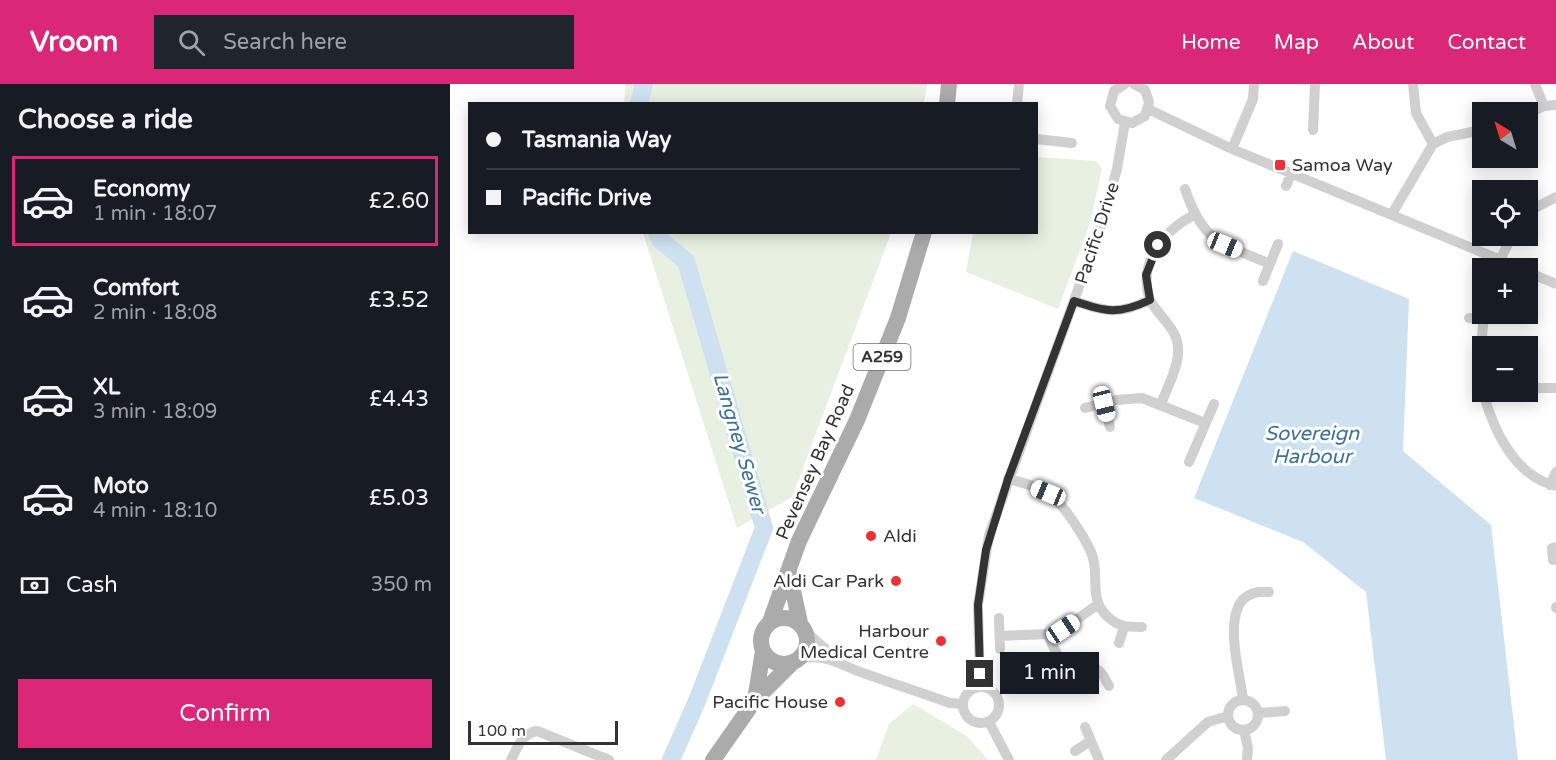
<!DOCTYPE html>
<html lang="en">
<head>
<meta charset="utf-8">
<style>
	:root { --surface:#171b24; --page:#20242c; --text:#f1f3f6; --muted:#9ea1a6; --line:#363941; --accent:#db2777 }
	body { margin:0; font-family:"Varela Round",sans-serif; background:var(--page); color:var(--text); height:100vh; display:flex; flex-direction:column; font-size:22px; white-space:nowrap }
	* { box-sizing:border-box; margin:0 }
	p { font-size:20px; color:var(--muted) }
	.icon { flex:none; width:33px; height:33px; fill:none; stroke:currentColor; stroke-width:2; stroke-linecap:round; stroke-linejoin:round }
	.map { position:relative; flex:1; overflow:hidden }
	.details { display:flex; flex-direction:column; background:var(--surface); width:450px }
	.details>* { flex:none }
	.banner { position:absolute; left:18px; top:18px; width:570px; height:132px; border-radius:0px; box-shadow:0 3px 15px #0003; display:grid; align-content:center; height:132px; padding:0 18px; background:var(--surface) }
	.needle { width:39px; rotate:322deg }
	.controls { position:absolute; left:1022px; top:18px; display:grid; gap:12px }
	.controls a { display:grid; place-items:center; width:66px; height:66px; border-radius:0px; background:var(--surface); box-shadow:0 3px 15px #0003; font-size:30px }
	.scale { position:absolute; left:18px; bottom:15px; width:150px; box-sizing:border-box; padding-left:6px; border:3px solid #333; border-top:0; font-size:16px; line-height:21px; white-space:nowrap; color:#333; -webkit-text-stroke:4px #fff; paint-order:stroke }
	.end { position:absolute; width:27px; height:27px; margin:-14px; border:8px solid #333; background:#fff; box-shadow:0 0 0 3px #fff }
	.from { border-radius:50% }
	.bubble { position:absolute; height:42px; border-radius:0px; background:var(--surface); box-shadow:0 3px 15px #0003; font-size:20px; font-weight:600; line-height:42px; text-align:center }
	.car { position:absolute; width:18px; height:36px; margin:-18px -9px; border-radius:8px; box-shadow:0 0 4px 2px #0007; background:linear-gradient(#fff 24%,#345 0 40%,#fff 0 76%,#345 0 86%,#fff 0) }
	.banner b { display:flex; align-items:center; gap:21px; height:57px; font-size:22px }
	.banner b+b { border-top:2px solid var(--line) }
	.banner i { width:15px; height:15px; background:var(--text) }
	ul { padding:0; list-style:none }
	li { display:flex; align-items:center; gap:18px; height:90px; margin:0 12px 9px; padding:0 6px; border:3px solid transparent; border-radius:0px }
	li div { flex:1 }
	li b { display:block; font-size:22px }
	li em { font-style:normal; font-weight:600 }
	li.selected { border-color:var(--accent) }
	li>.icon { width:54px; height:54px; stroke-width:1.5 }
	h2 { padding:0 18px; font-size:27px; line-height:72px }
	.pay { display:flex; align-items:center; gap:15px; height:66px; padding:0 18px; font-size:22px }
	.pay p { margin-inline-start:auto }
	.button { display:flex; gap:12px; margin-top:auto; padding:12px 18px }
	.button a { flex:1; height:69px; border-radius:0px; background:var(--accent); color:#fff; font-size:24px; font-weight:600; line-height:69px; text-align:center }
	header { display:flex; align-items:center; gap:36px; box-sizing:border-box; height:84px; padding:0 30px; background:var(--accent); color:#fff }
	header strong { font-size:28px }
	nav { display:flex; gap:33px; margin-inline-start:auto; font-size:21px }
	.search { width:420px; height:54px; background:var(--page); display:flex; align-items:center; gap:15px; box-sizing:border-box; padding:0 21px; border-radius:0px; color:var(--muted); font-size:22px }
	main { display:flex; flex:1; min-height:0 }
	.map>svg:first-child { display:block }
	.green { fill:#e8f0e1 }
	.water { fill:#cde1f0 }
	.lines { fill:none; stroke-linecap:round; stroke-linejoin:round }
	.river { stroke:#cde1f0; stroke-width:18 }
	.minor { stroke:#d0d0d0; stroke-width:10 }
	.primary { stroke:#ababab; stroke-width:16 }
	.route { stroke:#333; stroke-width:8 }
	.poi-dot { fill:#f02f34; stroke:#fff; stroke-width:2 }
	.labels { text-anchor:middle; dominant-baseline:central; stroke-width:6; stroke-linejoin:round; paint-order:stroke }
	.shield { fill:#fff; stroke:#707070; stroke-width:1.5 }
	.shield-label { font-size:16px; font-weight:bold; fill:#333 }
	.poi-label { font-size:18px; fill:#333; stroke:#fff; text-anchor:end }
	.street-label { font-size:18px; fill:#333; stroke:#fff }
	.water-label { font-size:20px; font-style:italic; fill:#3a719c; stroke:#fff }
</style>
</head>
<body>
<header>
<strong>Vroom</strong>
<div class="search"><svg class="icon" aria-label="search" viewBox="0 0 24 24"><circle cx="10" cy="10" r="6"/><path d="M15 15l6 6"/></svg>Search here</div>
<nav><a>Home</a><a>Map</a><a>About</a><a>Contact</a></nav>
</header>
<main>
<section class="details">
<h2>Choose a ride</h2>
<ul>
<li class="selected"><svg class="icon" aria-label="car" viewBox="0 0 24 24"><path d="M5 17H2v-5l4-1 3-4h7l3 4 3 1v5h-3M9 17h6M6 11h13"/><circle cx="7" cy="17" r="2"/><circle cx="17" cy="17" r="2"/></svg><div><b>Economy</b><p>1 min · 18:07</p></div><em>£2.60</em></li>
<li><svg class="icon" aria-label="car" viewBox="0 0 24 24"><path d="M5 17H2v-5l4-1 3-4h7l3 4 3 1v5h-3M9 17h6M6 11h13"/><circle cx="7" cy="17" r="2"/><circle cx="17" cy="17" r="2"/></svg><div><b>Comfort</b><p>2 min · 18:08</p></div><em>£3.52</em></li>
<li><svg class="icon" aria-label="car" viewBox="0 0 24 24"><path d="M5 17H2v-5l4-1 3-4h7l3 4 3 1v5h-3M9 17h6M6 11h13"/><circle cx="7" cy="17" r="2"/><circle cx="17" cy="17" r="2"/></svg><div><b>XL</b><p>3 min · 18:09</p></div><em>£4.43</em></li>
<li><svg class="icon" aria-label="car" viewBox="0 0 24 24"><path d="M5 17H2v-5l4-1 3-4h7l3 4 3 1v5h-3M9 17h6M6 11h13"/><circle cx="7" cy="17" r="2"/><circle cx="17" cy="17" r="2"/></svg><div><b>Moto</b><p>4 min · 18:10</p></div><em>£5.03</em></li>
</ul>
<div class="pay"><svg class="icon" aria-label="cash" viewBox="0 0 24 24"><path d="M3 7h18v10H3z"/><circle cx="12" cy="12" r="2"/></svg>Cash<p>350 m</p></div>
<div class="button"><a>Confirm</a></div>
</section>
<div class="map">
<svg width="1106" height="676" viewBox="0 0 1106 676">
	<rect width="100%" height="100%" fill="#fff"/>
	<path class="green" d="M176 0H477L474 19H174Z
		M587 73 646 77 652 85 640 139 608 225 516 188 523 149 586 148Z
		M193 149H441L342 413 287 444Z
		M463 620 518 653 538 676H426L439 640Z"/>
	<path class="water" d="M843 167 959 215 953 367 1041 441 1068 676H936L916 508 853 458 744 414Z"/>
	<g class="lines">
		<path class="river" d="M189 20 194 0
			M207 148 210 156 236 177 314 444 247 617 221 676"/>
		<path class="minor" d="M675 0 664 7 660 22 668 35 682 39 695 32 699 18 695 6 684 0
			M963 0 966 29 983 60
			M1085 0 1094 22
			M567 20 569 0
			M698 25 782 65 1070 184
			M1077 30 1094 22 1106 21
			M863 46 865 0
			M586 55 622 59
			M782 65 803 15 804 0
			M836 102 842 88
			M735 105C754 160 770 158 820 180
			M942 130 983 60 997 53 1032 46
			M1077 132 1083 125 1106 113
			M1050 176 1062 152
			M1077 188 1106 200
			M813 197 828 160
			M700 216C687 180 713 147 744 131
			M624 217C656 228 668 231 700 216 706 227 713 233 720 243 739 267 720 296 711 320
			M1019 234 1033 235
			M1032 301 1029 286 1034 230
			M1077 304H1106
			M1033 308C1043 345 1064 392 1106 402
			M654 320 660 343
			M635 324 666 316 692 314 755 339
			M739 378 764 320
			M558 395C571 398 586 402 598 409 611 416 635 454 641 468 651 491 637 514 658 533 669 543 677 543 692 543
			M1100 401 1106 388
			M1103 476 1102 464 1106 463
			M1106 523V524
			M549 534 550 565
			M355 547 388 576
			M598 550C604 567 613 585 633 586 638 587 643 584 648 586 653 589 656 597 659 602
			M550 552 600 550 613 545 647 521
			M669 559 674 543
			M349 574C379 570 389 581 416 590 444 600 472 609 500 619L513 620
			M513 621a18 18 0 1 1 36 0a18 18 0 1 1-36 0Z
			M530 603 528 521 539 451 651 142 667 85 675 38
			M793 615C789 582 764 503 819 508
			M778 631a15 15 0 1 1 30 0a15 15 0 1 1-30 0Z
			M809 629 835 627
			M539 638 559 676
			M635 643 649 676
			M794 646 798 664 797 676
			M625 667 639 658
			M61 676C68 663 71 650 87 647L159 676
			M716 676 758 638 778 632"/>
		<path class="primary" d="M497 20 499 0
			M339 488 350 539
			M311 557a23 23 0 1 1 46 0a23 23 0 1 1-46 0Z
			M320 538 349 457 407 336 448 234 474 148
			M305 616 313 567
			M263 676 305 616 342 579"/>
	</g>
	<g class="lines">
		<path class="route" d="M530 590 528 521 536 466 558 395 624 217C656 228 668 231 700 216L696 191 708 161"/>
	</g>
	<g class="poi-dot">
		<rect x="824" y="75" width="12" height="12" rx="3"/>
		<circle cx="421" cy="452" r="6"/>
		<circle cx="446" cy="497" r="6"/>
		<circle cx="491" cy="557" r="6"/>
		<circle cx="390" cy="618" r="6"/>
	</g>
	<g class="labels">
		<rect class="shield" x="403.5" y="260" width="57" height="26" rx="4.5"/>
		<g class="shield-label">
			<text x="432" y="273">A259</text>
		</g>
		<g class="poi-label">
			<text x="842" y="81" text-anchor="start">Samoa Way</text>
			<text x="433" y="452" text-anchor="start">Aldi</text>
			<text x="434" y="497">Aldi Car Park</text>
			<text x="479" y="547">Harbour<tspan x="479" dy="21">Medical Centre</tspan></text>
			<text x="378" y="618">Pacific House</text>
		</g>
		<g class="street-label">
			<text transform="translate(647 149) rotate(-72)">Pacific Drive</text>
			<text transform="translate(365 378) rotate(-66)">Pevensey Bay Road</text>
		</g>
		<g class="water-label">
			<text x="862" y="350">Sovereign<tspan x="862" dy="23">Harbour</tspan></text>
			<text transform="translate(289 359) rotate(74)">Langney Sewer</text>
		</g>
	</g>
</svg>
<div class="controls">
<a><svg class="needle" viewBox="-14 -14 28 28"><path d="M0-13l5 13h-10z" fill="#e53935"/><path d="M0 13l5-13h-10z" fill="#9ea1a6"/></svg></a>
<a><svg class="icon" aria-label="locate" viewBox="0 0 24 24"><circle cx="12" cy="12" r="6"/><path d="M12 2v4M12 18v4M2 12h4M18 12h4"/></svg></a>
<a>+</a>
<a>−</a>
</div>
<div class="scale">100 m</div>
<i class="end from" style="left:708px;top:161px"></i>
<i class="end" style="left:530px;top:590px"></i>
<div class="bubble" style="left:550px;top:568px;width:99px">1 min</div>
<i class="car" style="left:775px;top:161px;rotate:112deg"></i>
<i class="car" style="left:654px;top:320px;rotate:166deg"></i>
<i class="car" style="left:598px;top:409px;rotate:292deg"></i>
<i class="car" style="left:613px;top:545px;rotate:56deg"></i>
<div class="banner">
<b><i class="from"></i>Tasmania Way</b>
<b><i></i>Pacific Drive</b>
</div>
</div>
</main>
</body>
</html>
